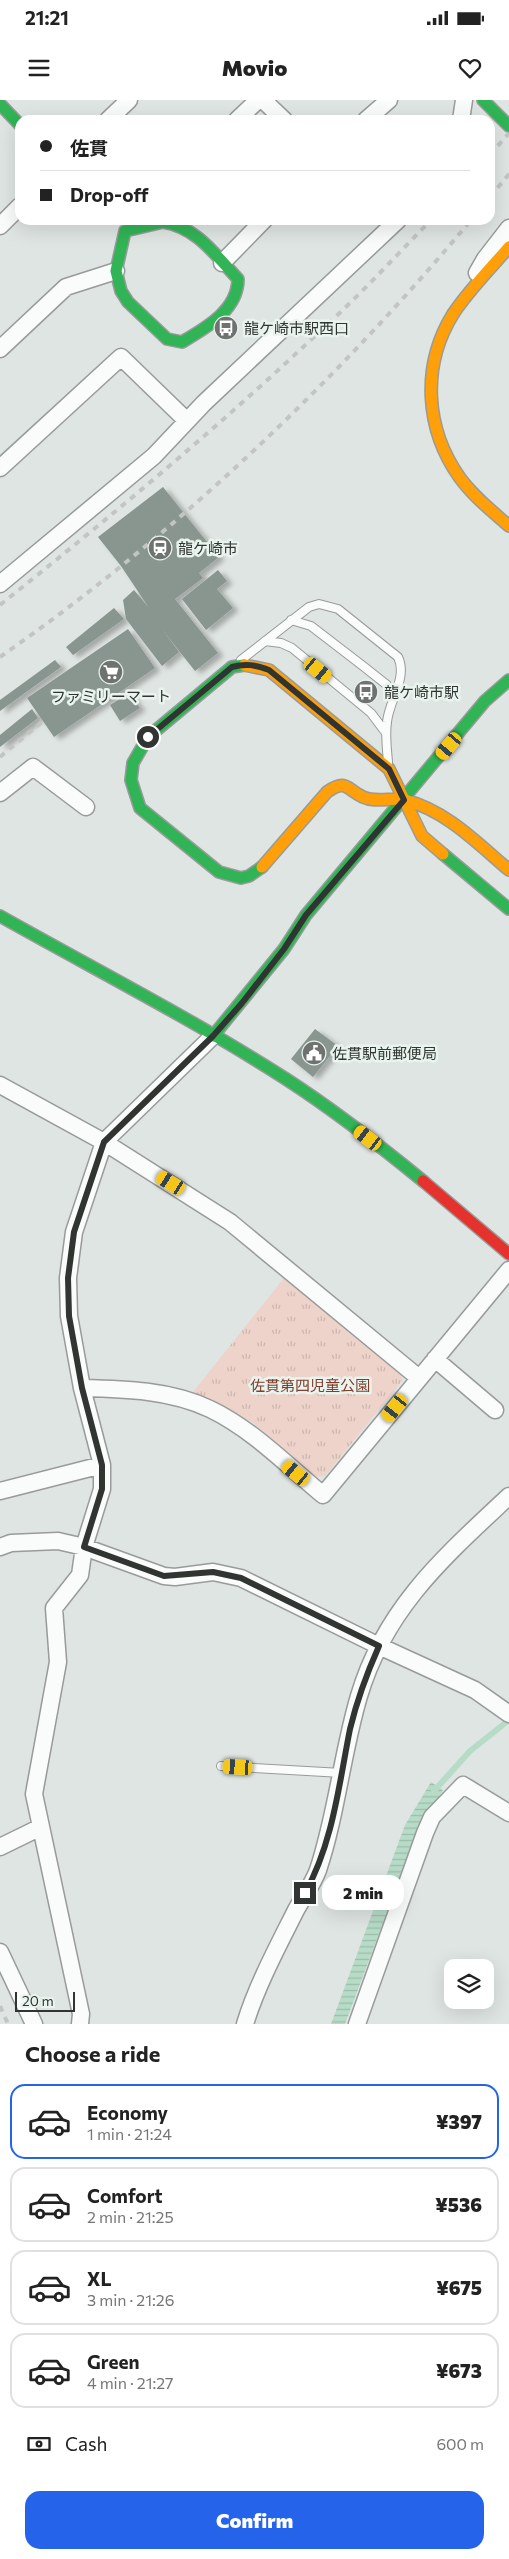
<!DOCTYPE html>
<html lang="en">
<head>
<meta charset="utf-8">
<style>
	:root { --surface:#fff; --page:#f6f6f6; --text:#222; --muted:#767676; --line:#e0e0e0; --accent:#2563eb }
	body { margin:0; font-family:Commissioner,"Noto Sans JP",sans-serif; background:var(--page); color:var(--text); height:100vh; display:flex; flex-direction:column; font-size:19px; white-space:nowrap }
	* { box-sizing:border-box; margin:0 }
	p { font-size:16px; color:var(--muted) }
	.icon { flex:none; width:28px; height:28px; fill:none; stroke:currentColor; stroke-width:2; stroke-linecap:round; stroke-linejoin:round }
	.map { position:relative; height:1924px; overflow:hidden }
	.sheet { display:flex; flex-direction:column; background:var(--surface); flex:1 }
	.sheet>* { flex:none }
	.banner { position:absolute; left:15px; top:15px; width:480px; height:110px; border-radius:15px; box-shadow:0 5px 20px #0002; display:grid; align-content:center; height:110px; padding:0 25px; background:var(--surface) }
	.tools { position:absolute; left:444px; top:1859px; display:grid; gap:10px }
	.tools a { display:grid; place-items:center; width:50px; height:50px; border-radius:10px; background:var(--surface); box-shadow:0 5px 20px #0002; font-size:25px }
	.scale { position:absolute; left:15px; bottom:12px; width:60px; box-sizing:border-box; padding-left:5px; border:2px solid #313532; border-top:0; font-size:14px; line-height:18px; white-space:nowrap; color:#313532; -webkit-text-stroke:4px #eaf4ee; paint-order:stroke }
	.end { position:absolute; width:22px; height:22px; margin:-11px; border:6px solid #313532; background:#fff; box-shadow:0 0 0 2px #fff }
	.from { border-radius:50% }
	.bubble { position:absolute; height:35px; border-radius:15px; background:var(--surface); box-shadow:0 5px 20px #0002; font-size:16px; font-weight:800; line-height:35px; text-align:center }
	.car { position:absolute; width:15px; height:30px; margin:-15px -8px; border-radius:6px; box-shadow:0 0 4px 1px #0007; background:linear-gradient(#f5c518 24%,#345 0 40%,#f5c518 0 76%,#345 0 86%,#f5c518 0) }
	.banner b { display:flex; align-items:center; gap:18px; height:48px; font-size:19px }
	.banner b+b { border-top:1px solid var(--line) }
	.banner i { width:12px; height:12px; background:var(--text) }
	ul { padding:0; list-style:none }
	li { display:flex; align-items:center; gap:15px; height:75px; margin:0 10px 8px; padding:0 15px; border:2px solid var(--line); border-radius:15px }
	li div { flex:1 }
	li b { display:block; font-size:19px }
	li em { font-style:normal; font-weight:800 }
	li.on { border-color:var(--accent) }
	li>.icon { width:45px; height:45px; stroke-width:1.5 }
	h2 { padding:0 25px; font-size:22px; line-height:60px }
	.pay { display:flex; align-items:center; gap:12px; height:55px; padding:0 25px; font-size:19px }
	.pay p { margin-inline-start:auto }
	.action { display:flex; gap:10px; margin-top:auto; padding:10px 25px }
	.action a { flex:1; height:58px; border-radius:15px; background:var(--accent); color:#fff; font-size:20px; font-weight:800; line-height:58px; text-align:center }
	.status { display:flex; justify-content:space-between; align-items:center; height:35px; padding:0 25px; background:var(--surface); direction:ltr }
	.status svg { height:14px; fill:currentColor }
	header { display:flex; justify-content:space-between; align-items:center; height:65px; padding:0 25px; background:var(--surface); font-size:22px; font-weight:800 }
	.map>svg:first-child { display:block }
	.park { fill:url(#park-tufts) }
	.water { fill:url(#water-rules) }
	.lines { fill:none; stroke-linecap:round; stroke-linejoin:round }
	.stream { stroke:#b6dbc7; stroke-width:6 }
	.building { fill:#89958f; filter:url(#shadow) }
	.lane-casing { stroke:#989b99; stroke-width:10 }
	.street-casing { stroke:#989b99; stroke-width:19 }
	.fast-casing { stroke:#989b99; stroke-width:14 }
	.slow-casing { stroke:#989b99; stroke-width:14 }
	.jam-casing { stroke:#989b99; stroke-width:14 }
	.lane { stroke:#fafbfb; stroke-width:8 }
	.street { stroke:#fafbfb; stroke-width:16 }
	.fast { stroke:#30b455; stroke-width:11 }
	.slow { stroke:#ff9f0a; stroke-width:11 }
	.jam { stroke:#e5322d; stroke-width:11 }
	.rail { stroke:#c3c5c3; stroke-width:4; stroke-dasharray:6 6; stroke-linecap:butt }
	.route { stroke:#313532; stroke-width:6 }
	.labels { text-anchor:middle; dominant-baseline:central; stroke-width:5; stroke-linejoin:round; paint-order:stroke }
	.poi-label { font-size:15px; fill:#313532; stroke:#eaf4ee; text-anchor:start }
	.park-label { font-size:15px; fill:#7e3d2d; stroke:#eaf4ee }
</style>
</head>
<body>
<div class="status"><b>21:21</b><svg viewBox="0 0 49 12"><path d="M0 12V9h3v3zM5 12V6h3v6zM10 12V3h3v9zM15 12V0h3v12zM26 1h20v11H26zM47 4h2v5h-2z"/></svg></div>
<header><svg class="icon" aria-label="menu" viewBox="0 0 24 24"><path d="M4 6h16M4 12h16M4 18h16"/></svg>Movio<svg class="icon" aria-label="heart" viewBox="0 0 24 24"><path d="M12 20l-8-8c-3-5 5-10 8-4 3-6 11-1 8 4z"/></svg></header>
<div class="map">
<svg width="509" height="1924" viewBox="0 0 509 1924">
	<defs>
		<pattern id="park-tufts" width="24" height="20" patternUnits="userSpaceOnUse" patternTransform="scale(1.25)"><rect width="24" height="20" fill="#eed3cb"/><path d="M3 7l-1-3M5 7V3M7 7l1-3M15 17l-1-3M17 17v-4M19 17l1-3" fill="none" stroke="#cdb6af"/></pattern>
		<pattern id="water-rules" width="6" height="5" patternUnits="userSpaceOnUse" patternTransform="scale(1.25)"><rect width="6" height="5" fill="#b6dbc7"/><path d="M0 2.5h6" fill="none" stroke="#9dbdab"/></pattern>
		<filter id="shadow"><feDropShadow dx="5.5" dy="3" stdDeviation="2.5" flood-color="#0004"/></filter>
	</defs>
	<rect width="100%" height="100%" fill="#dfe5e2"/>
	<path class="park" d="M284 1178 401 1274 403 1280 325 1376 316 1377 252 1322 193 1292Z"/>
	<path class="water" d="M431 1682 443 1690 417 1732 345 1924H331L405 1725Z"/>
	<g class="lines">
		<path class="stream" d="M434 1691 470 1651 509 1620"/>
	</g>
	<path class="building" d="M163 387 219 457 199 473 203 478 175 499 218 553 195 571 161 528 179 552 162 566 126 519 123 500 134 490 149 508 121 466 98 437Z
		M218 470 227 481 217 489 233 508 206 530 182 499Z
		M114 508 124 519 73 555 66 547Z
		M128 529 155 568 54 637 27 598Z
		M55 560 61 567 0 611V600Z
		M129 593 140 608 120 621 110 605Z
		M32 609 38 618 0 647V635Z
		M315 929 338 946 313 977 291 959Z"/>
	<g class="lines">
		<g class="lane-casing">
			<path id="lane" d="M291 520 311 526 363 566 387 585 393 598
				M265 541 281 543 292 548 371 613 386 633
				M241 560 309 507 319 504 338 509 398 557C408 578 389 600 387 622 385 635 387 649 388 662
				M221 1666 342 1673"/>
		</g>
		<g class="street-casing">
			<path id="street" d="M263 0 284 20
				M108 20 129 0
				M237 20 258 0
				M366 20 389 0
				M461 20 464 0
				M0 126 20 106
				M222 163 264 120
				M477 173 485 159 509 128
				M0 249 66 187 116 171
				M0 368 121 257 187 321
				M0 484 154 356 204 303 398 120
				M0 693 33 667 86 707
				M0 985 104 1042 230 1122 419 1278
				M435 1259 495 1310
				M82 1288C124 1289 170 1290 210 1309 252 1329 288 1366 323 1395L509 1170
				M0 1391 102 1365
				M0 1447 11 1443 58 1441 84 1447 164 1476 175 1477 213 1472 241 1478 379 1546 475 1590 509 1614
				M0 1747 41 1727
				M0 1852 34 1924
				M80 1924 81 1914 34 1694 58 1562 54 1508 80 1475 84 1447 102 1389V1365L82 1288 69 1216 68 1178 74 1132 104 1042 213 936
				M245 1924C257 1885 278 1846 296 1810 303 1797 313 1784 318 1770 337 1713 342 1653 359 1596 385 1508 444 1457 509 1396
				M357 1924 425 1733 432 1717 463 1685 509 1713"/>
		</g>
		<g class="fast-casing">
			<path id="fast" d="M483 0 509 26
				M0 4 20 25
				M163 122C197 127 216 156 238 179 238 210 206 228 182 242L167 239 128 202 121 191 116 171 125 131Z
				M244 565 232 567 148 637 133 663 131 680 140 708 219 772 241 778 249 776 262 767
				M443 754 509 809
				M0 816C96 870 194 920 286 979 334 1010 379 1045 423 1081
				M213 936 284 849 306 815 485 601 509 580"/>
		</g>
		<g class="slow-casing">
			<path id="slow" d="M509 147C490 169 469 190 453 214 421 266 425 329 460 378 474 397 492 411 509 426
				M244 565 269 570 389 669 422 736 443 754
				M262 767 327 692C347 678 347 690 363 697 375 703 393 697 405 700 447 711 477 743 509 770"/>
		</g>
		<g class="jam-casing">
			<path id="jam" d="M423 1081 509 1154"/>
		</g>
		<use href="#lane" class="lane"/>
		<use href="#street" class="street"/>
		<use href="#fast" class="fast"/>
		<use href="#slow" class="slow"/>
		<use href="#jam" class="jam"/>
		<path class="rail" d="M490 55 509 33
			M490 97 509 74
			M0 505C108 419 215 330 316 235 356 199 393 159 431 120
			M0 557C173 437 336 282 471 120
			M0 657 43 621
			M0 1906 8 1924"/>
	</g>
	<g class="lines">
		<path class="route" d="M148 637 232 567C246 563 255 565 269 570L389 669 404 700 306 815 284 849 242 903 213 936 104 1042 74 1132 68 1178 69 1216 82 1288 102 1365V1389L84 1447 164 1476 213 1472 241 1478 379 1546C367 1573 357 1600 350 1629 339 1684 333 1743 305 1793"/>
	</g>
	<defs>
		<g id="bus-disc" transform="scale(1.25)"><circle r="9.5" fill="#6e7370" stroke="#eaf4ee"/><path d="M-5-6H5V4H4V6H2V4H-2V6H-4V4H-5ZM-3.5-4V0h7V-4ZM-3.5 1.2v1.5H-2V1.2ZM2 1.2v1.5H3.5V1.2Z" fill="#fff"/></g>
		<g id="station-disc" transform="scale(1.25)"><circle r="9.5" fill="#6e7370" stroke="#eaf4ee"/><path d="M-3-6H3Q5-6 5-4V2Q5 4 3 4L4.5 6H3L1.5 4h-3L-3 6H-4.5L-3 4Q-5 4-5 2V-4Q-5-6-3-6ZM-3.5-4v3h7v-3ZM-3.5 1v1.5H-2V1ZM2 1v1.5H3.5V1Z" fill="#fff"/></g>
		<g id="supermarket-disc" transform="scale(1.25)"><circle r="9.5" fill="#6e7370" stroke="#eaf4ee"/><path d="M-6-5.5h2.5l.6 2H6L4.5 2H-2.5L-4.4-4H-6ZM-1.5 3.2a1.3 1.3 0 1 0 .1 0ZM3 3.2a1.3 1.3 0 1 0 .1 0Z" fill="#fff"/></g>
		<g id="civic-disc" transform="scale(1.25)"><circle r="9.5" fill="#6e7370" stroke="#eaf4ee"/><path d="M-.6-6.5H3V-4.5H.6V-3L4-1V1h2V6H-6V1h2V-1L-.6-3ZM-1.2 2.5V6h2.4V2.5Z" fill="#fff"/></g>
	</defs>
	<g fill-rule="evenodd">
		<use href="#bus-disc" x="226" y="228"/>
		<use href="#station-disc" x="160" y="448"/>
		<use href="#supermarket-disc" x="111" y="572"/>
		<use href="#bus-disc" x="366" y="592"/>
		<use href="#civic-disc" x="314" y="953"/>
	</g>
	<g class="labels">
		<g class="poi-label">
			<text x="244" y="228">龍ケ崎市駅西口</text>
			<text x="178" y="448">龍ケ崎市</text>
			<text x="384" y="592">龍ケ崎市駅</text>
			<text x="111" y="596" text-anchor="middle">ファミリーマート</text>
			<text x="332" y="953">佐貫駅前郵便局</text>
		</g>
		<g class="park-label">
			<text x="310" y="1285">佐貫第四児童公園</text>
		</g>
	</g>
</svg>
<div class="tools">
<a><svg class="icon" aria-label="layers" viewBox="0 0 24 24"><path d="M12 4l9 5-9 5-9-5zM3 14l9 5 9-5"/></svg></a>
</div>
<div class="scale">20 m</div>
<i class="end from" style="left:148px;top:637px"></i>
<i class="end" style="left:305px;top:1793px"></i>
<div class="bubble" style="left:322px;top:1775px;width:82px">2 min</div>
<i class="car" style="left:318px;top:570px;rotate:129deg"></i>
<i class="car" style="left:449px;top:646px;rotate:220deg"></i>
<i class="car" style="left:368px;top:1038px;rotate:307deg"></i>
<i class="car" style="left:171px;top:1083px;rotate:301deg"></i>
<i class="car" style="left:395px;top:1308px;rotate:219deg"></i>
<i class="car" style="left:296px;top:1373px;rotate:309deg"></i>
<i class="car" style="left:238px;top:1667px;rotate:273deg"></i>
<div class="banner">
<b><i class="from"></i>佐貫</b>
<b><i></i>Drop-off</b>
</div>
</div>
<section class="sheet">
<h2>Choose a ride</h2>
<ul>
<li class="on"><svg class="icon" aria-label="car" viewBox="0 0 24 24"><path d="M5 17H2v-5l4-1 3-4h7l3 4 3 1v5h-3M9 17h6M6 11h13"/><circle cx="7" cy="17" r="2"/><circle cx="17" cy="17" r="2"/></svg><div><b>Economy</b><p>1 min · 21:24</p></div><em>¥397</em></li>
<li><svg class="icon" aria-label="car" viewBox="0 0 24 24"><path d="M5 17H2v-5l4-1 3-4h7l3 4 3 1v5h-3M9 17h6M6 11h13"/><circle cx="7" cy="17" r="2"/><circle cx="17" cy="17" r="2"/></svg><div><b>Comfort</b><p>2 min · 21:25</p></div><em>¥536</em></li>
<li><svg class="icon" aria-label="car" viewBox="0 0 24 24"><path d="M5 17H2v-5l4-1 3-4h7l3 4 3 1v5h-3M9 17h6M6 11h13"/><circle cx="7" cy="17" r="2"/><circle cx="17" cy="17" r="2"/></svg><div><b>XL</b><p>3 min · 21:26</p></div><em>¥675</em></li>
<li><svg class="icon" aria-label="car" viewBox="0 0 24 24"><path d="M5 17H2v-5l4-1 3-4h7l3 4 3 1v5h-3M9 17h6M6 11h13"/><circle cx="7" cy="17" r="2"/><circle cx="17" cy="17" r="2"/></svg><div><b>Green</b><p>4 min · 21:27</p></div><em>¥673</em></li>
</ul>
<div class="pay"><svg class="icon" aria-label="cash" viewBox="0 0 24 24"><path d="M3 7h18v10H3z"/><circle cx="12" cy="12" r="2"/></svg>Cash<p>600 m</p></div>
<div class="action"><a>Confirm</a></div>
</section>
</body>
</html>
